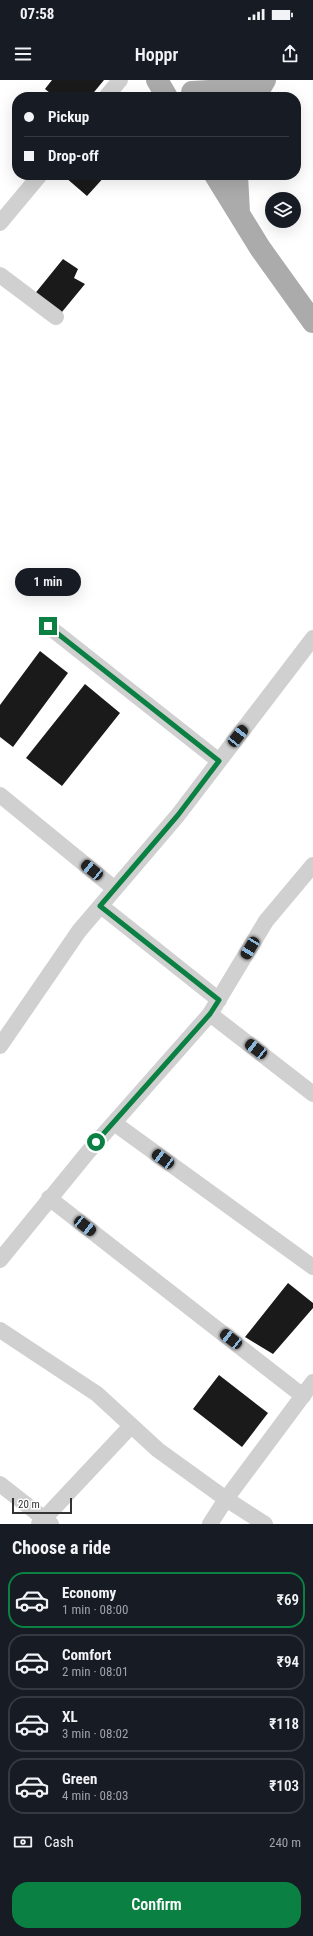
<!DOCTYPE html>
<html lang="en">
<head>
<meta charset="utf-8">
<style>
	:root { --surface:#171b24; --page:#242831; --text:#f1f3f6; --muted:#9ea1a6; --line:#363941; --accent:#0b8043 }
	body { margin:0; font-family:"Roboto Condensed",sans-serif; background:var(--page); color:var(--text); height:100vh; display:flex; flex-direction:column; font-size:15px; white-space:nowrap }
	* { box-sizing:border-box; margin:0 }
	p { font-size:13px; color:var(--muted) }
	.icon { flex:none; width:22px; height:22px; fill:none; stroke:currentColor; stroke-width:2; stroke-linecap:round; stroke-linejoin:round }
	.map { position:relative; height:1444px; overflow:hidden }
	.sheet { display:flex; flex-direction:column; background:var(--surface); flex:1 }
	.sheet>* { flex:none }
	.top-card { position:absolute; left:12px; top:12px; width:289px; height:88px; border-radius:16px; box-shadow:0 4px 16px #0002; display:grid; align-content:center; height:88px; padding:0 12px; background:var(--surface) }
	.fabs { position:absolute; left:265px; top:112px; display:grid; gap:8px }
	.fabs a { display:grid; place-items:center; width:36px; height:36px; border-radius:50%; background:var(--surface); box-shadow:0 4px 16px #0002; font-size:20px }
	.scale { position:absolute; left:12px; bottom:10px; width:60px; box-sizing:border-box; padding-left:4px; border:2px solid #333; border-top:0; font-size:11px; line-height:14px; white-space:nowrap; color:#333; -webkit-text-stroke:3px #fff; paint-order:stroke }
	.end { position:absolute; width:18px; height:18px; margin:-9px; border:5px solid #0b8043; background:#fff; box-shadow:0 0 0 2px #fff }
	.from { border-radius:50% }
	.bubble { position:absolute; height:28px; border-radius:14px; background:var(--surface); box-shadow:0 4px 16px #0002; font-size:13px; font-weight:600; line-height:28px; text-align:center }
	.car { position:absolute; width:12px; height:24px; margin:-12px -6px; border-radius:5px; box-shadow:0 0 3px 1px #0007; background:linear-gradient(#222 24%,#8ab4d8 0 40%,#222 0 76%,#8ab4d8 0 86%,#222 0) }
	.top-card b { display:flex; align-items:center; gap:14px; height:38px; font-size:15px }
	.top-card b+b { border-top:1px solid var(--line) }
	.top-card i { width:10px; height:10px; background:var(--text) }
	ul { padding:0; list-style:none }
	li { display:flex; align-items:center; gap:12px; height:56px; margin:0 8px 6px; padding:0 4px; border:2px solid var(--line); border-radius:16px }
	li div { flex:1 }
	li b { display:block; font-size:15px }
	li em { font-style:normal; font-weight:600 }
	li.active { border-color:var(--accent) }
	li>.icon { width:36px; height:36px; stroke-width:1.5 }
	h2 { padding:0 12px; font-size:18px; line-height:48px }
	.pay { display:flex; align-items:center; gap:10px; height:44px; padding:0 12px; font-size:15px }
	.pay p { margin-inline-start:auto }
	.cta { display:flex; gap:8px; margin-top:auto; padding:8px 12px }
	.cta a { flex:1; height:46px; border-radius:16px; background:var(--accent); color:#fff; font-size:16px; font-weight:600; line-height:46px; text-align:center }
	.status { display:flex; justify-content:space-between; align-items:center; height:28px; padding:0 20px; background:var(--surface); direction:ltr }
	.status svg { height:11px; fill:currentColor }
	header { display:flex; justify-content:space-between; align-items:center; height:52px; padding:0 12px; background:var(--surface); font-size:18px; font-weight:600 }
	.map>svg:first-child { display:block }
	.building { fill:#1a1a1a }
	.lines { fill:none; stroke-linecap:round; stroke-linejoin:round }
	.street { stroke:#d0d0d0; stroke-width:16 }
	.primary { stroke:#ababab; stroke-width:22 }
	.route { stroke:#0b8043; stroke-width:5 }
</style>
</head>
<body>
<div class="status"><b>07:58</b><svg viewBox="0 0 49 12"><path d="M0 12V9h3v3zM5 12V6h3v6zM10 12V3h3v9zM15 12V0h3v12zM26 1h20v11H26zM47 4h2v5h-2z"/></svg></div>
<header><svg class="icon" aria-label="menu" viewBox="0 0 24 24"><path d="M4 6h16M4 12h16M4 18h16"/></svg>Hoppr<svg class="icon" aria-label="share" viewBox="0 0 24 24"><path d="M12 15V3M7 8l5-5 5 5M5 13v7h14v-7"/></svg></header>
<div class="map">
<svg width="313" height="1444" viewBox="0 0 313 1444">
	<rect width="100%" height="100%" fill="#fff"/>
	<path class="building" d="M52 0H104L90 17H55L45 9Z
		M67 95H106L87 116 65 97Z
		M63 179 78 189 74 198 85 204 57 238 33 216Z
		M40 571 68 593 13 667 0 657V625Z
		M85 604 120 633 62 706 26 678Z
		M288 1203 313 1223V1228L273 1274 245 1257Z
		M219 1295 268 1333 242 1367 193 1329Z"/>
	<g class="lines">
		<path class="street" d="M106 17 120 0
			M0 143 40 95
			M0 195 56 237
			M48 546 219 681
			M0 715 115 809
			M101 826 219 920
			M210 934 313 1014
			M0 966 79 851 178 735 313 558
			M114 1043 313 1187
			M49 1118 303 1316
			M0 1180 88 1072 210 934 266 841 313 785
			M0 1250 97 1314 158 1370 226 1419 313 1302
			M0 1404 51 1444
			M39 1444 131 1346
			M210 1444 226 1419 265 1444"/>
		<path class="primary" d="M157 0 167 17
			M192 12 226 10 244 0
			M255 17 265 0
			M215 95 260 168 313 242
			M237 95 239 132"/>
	</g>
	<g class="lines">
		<path class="route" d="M48 546 219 681 178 735 100 826 219 920 210 934 96 1062"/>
	</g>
</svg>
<div class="fabs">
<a><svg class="icon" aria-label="layers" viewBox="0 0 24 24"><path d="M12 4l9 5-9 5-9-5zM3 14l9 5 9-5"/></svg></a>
</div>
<div class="scale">20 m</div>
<i class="end from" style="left:96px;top:1062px"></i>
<i class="end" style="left:48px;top:546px"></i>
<div class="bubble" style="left:15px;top:488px;width:66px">1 min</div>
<i class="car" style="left:238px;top:656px;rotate:38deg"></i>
<i class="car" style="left:92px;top:790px;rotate:309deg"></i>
<i class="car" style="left:250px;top:868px;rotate:211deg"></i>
<i class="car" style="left:256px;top:969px;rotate:308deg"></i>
<i class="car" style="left:163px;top:1079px;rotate:306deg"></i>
<i class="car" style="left:85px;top:1146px;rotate:128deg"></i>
<i class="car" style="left:231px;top:1259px;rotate:308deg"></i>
<div class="top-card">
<b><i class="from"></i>Pickup</b>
<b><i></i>Drop-off</b>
</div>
</div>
<section class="sheet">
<h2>Choose a ride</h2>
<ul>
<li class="active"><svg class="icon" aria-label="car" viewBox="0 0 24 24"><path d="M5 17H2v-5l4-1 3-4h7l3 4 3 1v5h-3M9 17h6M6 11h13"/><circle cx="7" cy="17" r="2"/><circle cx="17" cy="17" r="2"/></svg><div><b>Economy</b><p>1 min · 08:00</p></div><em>₹69</em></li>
<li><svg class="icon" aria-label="car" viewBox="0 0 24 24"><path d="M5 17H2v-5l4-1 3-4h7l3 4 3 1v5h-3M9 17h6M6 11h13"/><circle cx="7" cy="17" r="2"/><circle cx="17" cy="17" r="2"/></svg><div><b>Comfort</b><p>2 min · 08:01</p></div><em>₹94</em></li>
<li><svg class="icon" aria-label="car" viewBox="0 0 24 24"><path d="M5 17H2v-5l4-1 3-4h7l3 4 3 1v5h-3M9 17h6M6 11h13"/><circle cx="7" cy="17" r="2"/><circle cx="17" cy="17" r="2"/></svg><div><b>XL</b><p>3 min · 08:02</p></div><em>₹118</em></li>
<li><svg class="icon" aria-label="car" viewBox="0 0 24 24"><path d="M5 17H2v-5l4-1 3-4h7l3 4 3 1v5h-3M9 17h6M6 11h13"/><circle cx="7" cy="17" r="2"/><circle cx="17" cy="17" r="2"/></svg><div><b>Green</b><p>4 min · 08:03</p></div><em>₹103</em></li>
</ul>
<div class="pay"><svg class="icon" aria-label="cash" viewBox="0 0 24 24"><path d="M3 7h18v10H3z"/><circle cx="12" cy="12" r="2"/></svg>Cash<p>240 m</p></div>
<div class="cta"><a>Confirm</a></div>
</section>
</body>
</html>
